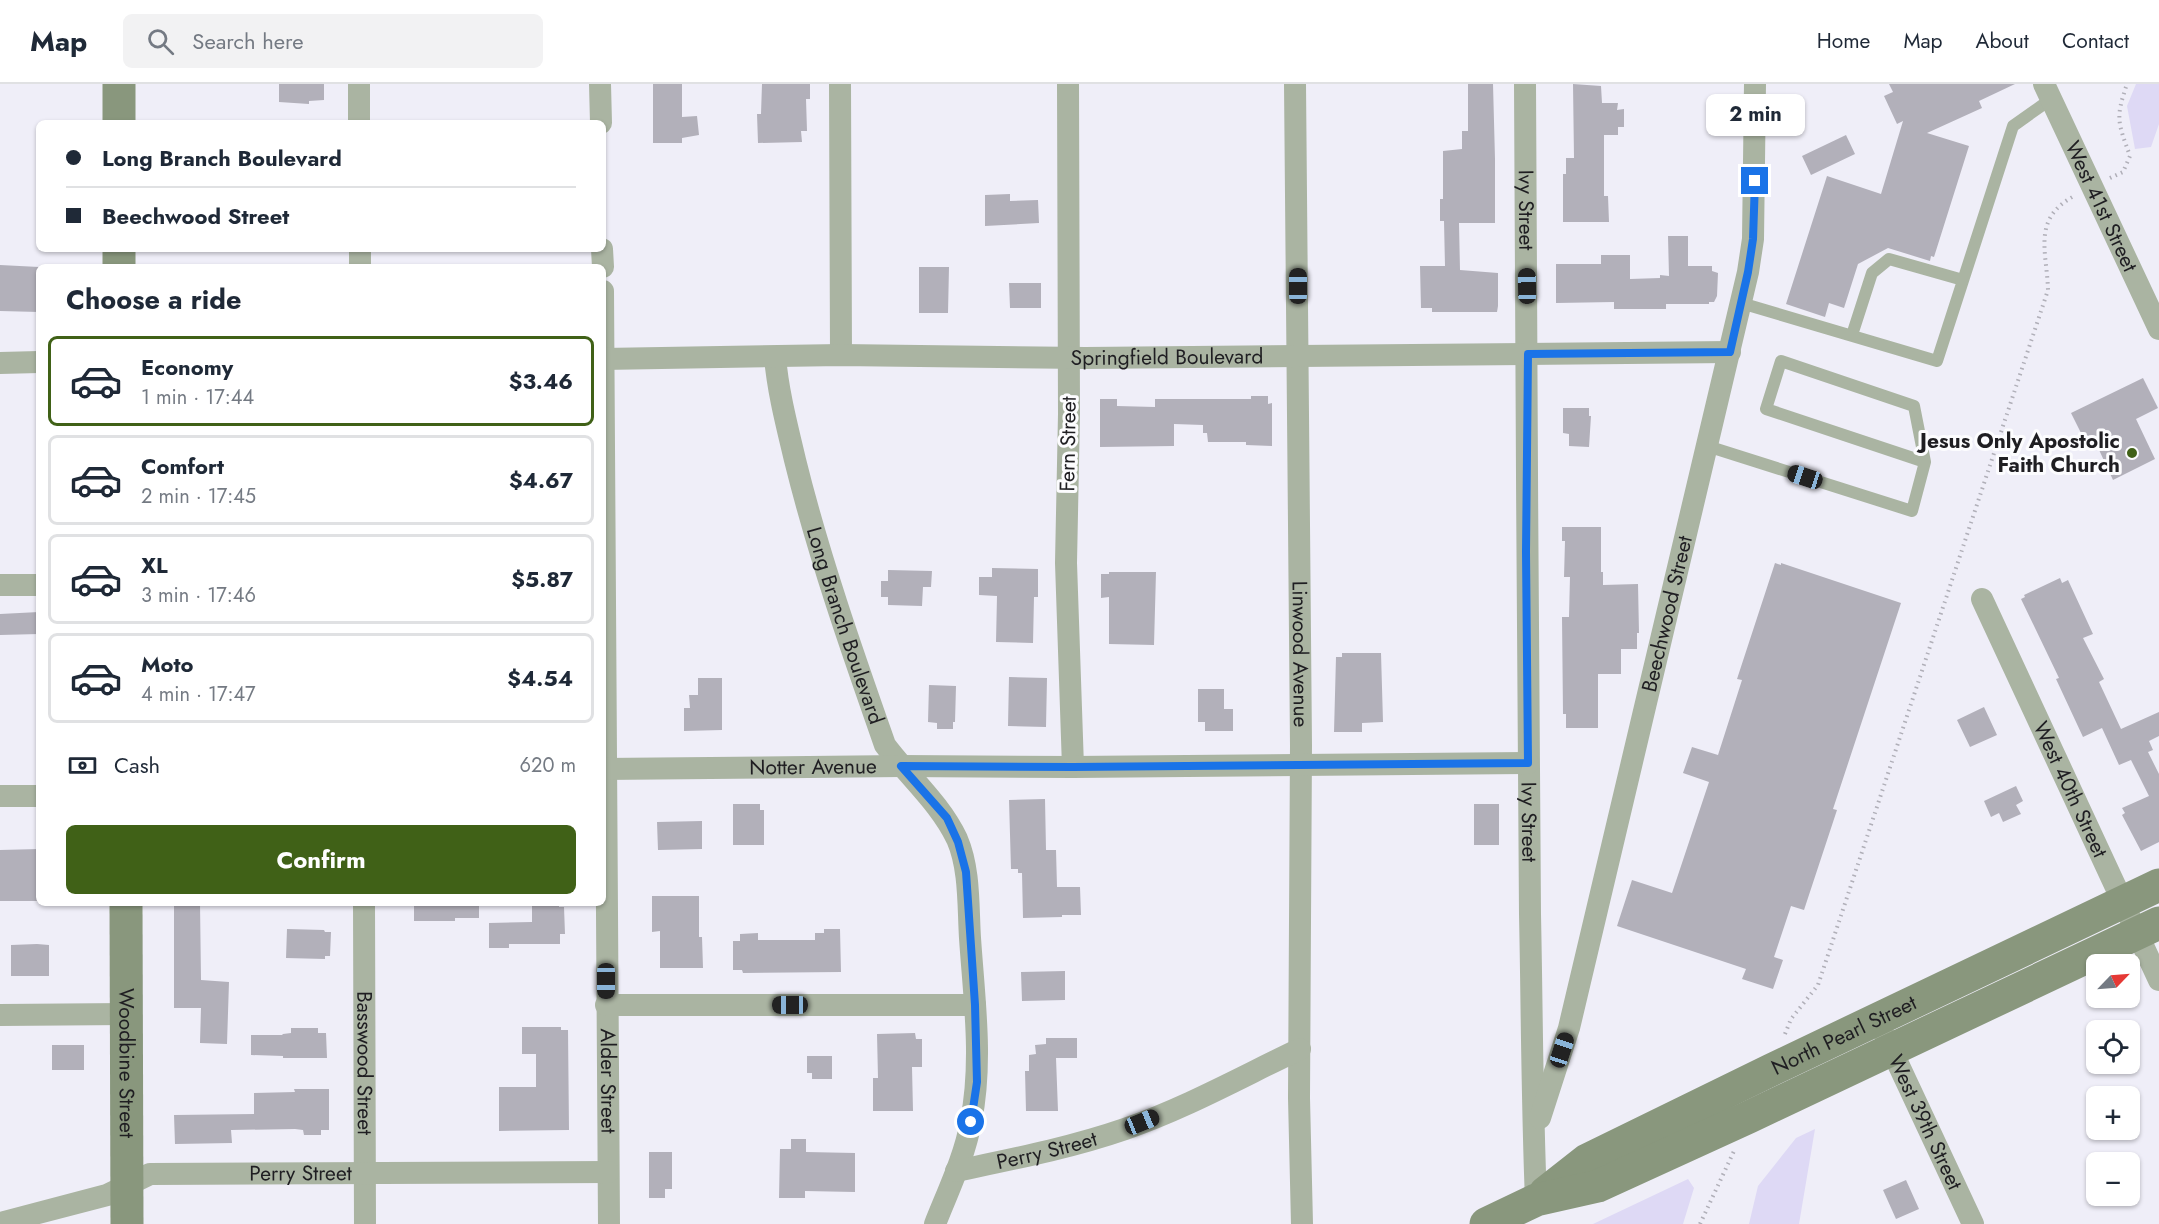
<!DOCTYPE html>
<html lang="en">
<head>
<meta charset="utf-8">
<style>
	:root { --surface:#fff; --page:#f2f2f3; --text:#1f2937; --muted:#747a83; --line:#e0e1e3; --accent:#406117 }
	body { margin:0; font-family:Jost,sans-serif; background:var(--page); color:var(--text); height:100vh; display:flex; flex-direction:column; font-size:22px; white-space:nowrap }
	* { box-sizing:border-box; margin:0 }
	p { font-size:20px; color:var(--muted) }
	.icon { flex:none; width:33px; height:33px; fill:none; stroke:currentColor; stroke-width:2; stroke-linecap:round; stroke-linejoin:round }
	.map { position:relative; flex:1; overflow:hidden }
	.drawer { position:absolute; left:36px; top:180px; width:570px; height:642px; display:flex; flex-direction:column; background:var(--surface); border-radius:9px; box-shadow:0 2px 4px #0004 }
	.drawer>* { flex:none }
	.hud { position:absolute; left:36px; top:36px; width:570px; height:132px; border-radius:9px; box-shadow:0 2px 4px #0004; display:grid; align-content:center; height:132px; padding:0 30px; background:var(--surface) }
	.needle { width:39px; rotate:65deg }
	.controls { position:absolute; left:2086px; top:870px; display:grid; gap:12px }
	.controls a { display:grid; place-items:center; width:54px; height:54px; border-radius:9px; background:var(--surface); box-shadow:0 2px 4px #0004; font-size:30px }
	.end { position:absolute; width:27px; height:27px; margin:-14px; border:8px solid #1a73e8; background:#fff; box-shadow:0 0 0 3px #fff }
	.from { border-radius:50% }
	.bubble { position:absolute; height:42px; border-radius:9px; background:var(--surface); box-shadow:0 2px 4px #0004; font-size:20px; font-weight:700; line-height:42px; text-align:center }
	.car { position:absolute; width:18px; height:36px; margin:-18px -9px; border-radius:8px; box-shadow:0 0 4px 2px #0007; background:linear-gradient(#222 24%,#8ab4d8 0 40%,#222 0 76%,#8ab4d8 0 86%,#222 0) }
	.hud b { display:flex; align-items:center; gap:21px; height:57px; font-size:22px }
	.hud b+b { border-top:2px solid var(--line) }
	.hud i { width:15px; height:15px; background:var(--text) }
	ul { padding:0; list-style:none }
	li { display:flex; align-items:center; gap:18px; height:90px; margin:0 12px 9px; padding:0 18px; border:3px solid var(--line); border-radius:9px }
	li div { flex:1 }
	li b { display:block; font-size:22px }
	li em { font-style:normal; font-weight:700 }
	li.active { border-color:var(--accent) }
	li>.icon { width:54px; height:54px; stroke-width:1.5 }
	h2 { padding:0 30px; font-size:27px; line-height:72px }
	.pay { display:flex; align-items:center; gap:15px; height:66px; padding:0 30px; font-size:22px }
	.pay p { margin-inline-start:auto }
	.action { display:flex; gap:12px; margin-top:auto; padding:12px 30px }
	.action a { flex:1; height:69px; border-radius:9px; background:var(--accent); color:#fff; font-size:24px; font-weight:700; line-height:69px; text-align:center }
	header { display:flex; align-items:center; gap:36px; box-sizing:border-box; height:84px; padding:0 30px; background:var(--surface); border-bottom:2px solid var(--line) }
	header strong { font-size:28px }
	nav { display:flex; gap:33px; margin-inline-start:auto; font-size:21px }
	.search { width:420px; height:54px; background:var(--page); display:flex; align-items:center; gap:15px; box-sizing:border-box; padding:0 21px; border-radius:9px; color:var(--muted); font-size:22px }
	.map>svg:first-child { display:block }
	.green { fill:#ded9f5 }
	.building { fill:#b2b0ba }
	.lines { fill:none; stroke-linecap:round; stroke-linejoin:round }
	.path { stroke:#b0afb8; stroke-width:4; stroke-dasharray:1.5 4.5; stroke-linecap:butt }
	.lane { stroke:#aab4a2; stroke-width:12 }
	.street { stroke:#aab4a2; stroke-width:22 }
	.secondary { stroke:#89977d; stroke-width:33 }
	.route { stroke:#1a73e8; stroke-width:8 }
	.poi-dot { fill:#406117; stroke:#fcfcfe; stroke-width:2 }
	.labels { text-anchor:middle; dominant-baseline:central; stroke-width:6; stroke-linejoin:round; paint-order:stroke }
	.street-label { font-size:21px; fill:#1f1e22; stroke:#fcfcfe }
	.poi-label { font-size:21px; font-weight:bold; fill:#1f1e22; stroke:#fcfcfe; text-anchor:end }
</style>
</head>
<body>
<header>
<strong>Map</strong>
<div class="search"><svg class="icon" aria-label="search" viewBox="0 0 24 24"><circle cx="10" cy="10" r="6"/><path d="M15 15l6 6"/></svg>Search here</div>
<nav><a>Home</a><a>Map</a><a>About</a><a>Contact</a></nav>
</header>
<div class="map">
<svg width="2159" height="1140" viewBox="0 0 2159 1140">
	<rect width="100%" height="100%" fill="#efeef8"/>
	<path class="green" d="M2136 0H2159V40L2151 63 2135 65 2127 22Z
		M1815 1045 1799 1140H1749L1758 1102 1796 1054Z
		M1688 1095 1694 1104 1683 1140H1593Z"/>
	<path class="building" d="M279 0H324V16L309 17V20L279 18Z
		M653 0H682V33L697 32 699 51 682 54V59H653Z
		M762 0H810V15H806L807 47H801L802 58 758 59 757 30H761Z
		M1468 0H1493L1495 75V139H1459L1460 186 1498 189V222L1497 228H1432V224H1421L1420 182H1445L1444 137H1440V115H1443V67L1462 65V47H1468Z
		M1573 0 1601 2 1602 19H1618L1617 26 1624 25V43H1618V51H1604V112H1608L1609 138H1563V90H1566V74H1574Z
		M1889 0H2015L1979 17 1982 24 1927 49 1969 62 1934 173 1931 172 1930 177 1888 164 1858 180 1844 224 1829 219 1825 233 1786 220 1827 92 1881 110 1903 37 1897 40 1884 12 1893 8Z
		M1846 51 1855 70 1811 91 1802 72Z
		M1010 110V117L1038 116 1039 139 985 142V111Z
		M1668 152H1688V182H1712V187L1718 189 1717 212 1714 218H1709V220H1666V225H1614V218L1556 219V180H1601V171H1630V195L1660 194V191L1669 192Z
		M0 181 39 183V228L0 227Z
		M919 183H949L948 229H919Z
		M1009 199H1041V224H1010Z
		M2143 294 2158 324 2136 335 2155 375 2113 396 2094 355 2086 359 2071 329Z
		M1251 312H1268V320L1272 319V362L1246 361V358H1208L1207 349H1203V341L1174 340V362L1100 363V315H1117V322L1155 323V315H1251Z
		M1563 324H1589V332H1591L1589 363 1569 362V350L1563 349Z
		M1562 443H1601V488H1603V501L1638 500 1639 549H1637V565H1621V590H1598V644H1566V630H1563L1562 533H1569L1570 493H1564L1565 457H1562Z
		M1775 479 1781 481V479L1901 519 1833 725 1837 726 1804 826 1791 822 1774 873 1783 876 1773 905 1742 895 1746 885 1617 842 1632 796 1672 809 1709 698 1683 689 1692 663 1718 671 1742 596 1737 595Z
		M992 484 1038 485V513H1034L1033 559 996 558 997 512 979 511V493H992Z
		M888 486 932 487 931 503H923L922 522 888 521V513H881V497H888Z
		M1109 488H1156L1154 561 1109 560V513L1101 514V490H1109Z
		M2060 494 2062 499 2068 496 2093 550 2083 554 2104 595 2099 598 2121 645 2159 628V652L2149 657 2153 666 2148 668 2159 690V758L2141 767 2122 731 2125 729 2122 724 2149 712 2131 676 2119 681 2102 644 2083 653 2056 595 2059 594 2021 515 2025 513 2024 511Z
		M39 528V550L0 551V530Z
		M1342 569H1381L1383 638 1362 639V648H1334L1336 573H1342Z
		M1009 593 1047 594 1046 643 1008 642Z
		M698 594H722V646L684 647V624H690L689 611H698Z
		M929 601 956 602 955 638H953V645H937V639L928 638Z
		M1198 605H1224V625H1233V647H1205V638H1198Z
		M1984 623 1997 651 1970 663 1957 636Z
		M2016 702 2023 717 2016 721 2021 730 2003 738 1999 729 1991 733 1984 717Z
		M1045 715 1046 766H1056L1057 803H1080L1081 831H1062V833L1023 834 1022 789H1018V785H1011L1009 716Z
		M733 720H760V726H764V761H733Z
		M1474 720H1499V761H1474Z
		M702 737V765L658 766 657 738Z
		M39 765V817H0V766Z
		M652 812H699V853H702L703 884H660V847L652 848Z
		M174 819H200L201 896 229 898 227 960 200 959 201 924H174Z
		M414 819H479V834H455V837H414Z
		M532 819H559V823H564L565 850H560V860H509V864H489V839L532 838Z
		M287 845 324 846 325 848H331L330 872H325V875L286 874Z
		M824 845H840L841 888 743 889 742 886H733V857H740V850L758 849V856H815V849H824Z
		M37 860 49 861V892H11V861Z
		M1065 887V916L1022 917 1021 888Z
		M522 943H561V946H568L569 1046 499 1047V1003H536V970H522Z
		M291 944H318V949H326L327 974H283V972L251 971V951H282L283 950 291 949Z
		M915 949 916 955H922V983H912L913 1027H873V994H878L877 950Z
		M1046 954H1077V974H1056L1058 1027H1026L1025 987H1029V971L1036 970 1035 961 1046 960Z
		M52 961H84V986H52Z
		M807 972H832V995H812V989H807Z
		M294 1005H329V1046H321V1051H304L303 1046 295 1045 231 1046 232 1059 175 1060 174 1031 254 1030V1009L295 1008Z
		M791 1055H806V1068L855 1069V1108L805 1107V1114H779L780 1065H791Z
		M649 1068H672V1105H665V1114H649Z
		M1906 1096 1919 1125 1896 1135 1883 1106Z"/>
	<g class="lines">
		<path class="path" d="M2110 94 2123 88 2130 72C2118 38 2115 35 2127 0
			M1785 950 1791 935 1818 901 2048 206C2047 167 2031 134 2076 111
			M1700 1140 1734 1067"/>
		<path class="lane" d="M1741 219 1937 277 2013 42 2051 15
			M1852 251 1872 189 1889 175 1963 196
			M1707 362 1912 427 1925 378 1766 325 1781 277 1914 322 1925 378"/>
		<g class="street">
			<path d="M359 0V39"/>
			<path d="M600 0 601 39"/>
			<path d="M840 0 841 271"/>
			<path d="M1068 0 1069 330 1066 479 1073 683"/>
			<path id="s1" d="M1295 0 1301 661 1299 1014 1302 1140"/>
			<path id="s2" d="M1525 0C1528 277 1526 553 1530 830 1532 925 1532 1021 1536 1116"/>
			<path id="s3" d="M2044 0 2159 245"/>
			<path d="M360 165V183"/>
			<path d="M602 165 603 183"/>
			<path id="s4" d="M603 207 609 1140"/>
			<path id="s5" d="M775 273C778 308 787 342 795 376 819 473 852 567 885 661 908 692 940 719 957 755 970 785 968 822 970 854 974 914 983 977 971 1037 965 1072 948 1107 935 1140"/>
			<path id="s6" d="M603 275 841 271 1085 274 1730 268"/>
			<path d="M0 279 39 278"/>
			<path d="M0 501H39"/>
			<path id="s7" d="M1982 515 2159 896"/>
			<path id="s8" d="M603 685 901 682 1073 683 1528 679"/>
			<path d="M0 712H39"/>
			<path id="s9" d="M364 819 365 1140"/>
			<path d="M606 921H975"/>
			<path d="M0 931 127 930"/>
			<path id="s10" d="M1886 954 1973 1140"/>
			<path id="s11" d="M1540 1034 1569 944 1748 188 1753 155 1755 0"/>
			<path id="s12" d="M956 1087C1013 1075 1070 1064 1125 1045 1186 1024 1243 992 1300 965"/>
			<path id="s13" d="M0 1139 107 1111 150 1090 608 1088"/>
		</g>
		<g class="secondary">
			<path d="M119 0V39"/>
			<path d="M119 165V183"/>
			<path id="s14" d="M126 819 127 1140"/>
			<path id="s15" d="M1545 1109 1587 1076 1771 986 2159 801"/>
			<path d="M1486 1140 1536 1116 1598 1102 1749 1033 2159 839"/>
		</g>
	</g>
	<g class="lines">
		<path class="route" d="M971 1038 977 998 975 921 966 788 958 758 947 734 901 682 1073 683 1528 679 1526 468 1528 270 1730 268 1748 188 1753 155 1755 97"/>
	</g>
	<circle class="poi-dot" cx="2132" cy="369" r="6"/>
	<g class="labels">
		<g class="street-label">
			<text stroke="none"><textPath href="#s3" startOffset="135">West 41st Street</textPath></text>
			<text stroke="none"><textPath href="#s2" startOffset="126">Ivy Street</textPath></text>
			<text stroke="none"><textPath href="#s6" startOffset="564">Springfield Boulevard</textPath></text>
			<text transform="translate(1068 360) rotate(-89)">Fern Street</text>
			<text stroke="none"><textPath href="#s11" startOffset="520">Beechwood Street</textPath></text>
			<text stroke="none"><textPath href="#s5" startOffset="278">Long Branch Boulevard</textPath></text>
			<text stroke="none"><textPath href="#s1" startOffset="570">Linwood Avenue</textPath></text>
			<text stroke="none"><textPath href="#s8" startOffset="210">Notter Avenue</textPath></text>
			<text stroke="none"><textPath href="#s7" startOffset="210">West 40th Street</textPath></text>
			<text stroke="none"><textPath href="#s2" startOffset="738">Ivy Street</textPath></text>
			<text stroke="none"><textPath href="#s15" startOffset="339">North Pearl Street</textPath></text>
			<text stroke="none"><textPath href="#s14" startOffset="160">Woodbine Street</textPath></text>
			<text stroke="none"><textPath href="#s9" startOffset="160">Basswood Street</textPath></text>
			<text stroke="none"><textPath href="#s4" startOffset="790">Alder Street</textPath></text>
			<text stroke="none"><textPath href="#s10" startOffset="93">West 39th Street</textPath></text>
			<text stroke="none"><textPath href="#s12" startOffset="93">Perry Street</textPath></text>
			<text stroke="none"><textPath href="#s13" startOffset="309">Perry Street</textPath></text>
		</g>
		<g class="poi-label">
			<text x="2120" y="357">Jesus Only Apostolic<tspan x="2120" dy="24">Faith Church</tspan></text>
		</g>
	</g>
</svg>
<div class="controls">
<a><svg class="needle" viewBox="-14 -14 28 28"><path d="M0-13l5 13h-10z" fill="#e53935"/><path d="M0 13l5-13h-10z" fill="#747a83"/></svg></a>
<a><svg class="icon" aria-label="locate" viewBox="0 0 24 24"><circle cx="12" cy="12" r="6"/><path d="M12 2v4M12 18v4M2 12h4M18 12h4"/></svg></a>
<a>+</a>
<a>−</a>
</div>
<i class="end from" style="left:971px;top:1038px"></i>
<i class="end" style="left:1755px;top:97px"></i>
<div class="bubble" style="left:1706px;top:10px;width:99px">2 min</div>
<i class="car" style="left:1298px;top:202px;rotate:0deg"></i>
<i class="car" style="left:1527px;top:202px;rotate:359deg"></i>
<i class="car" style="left:1805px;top:393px;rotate:288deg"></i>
<i class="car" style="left:606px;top:897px;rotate:180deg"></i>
<i class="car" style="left:790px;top:921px;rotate:270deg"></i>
<i class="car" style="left:1562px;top:966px;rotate:18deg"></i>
<i class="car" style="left:1142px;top:1038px;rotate:68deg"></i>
<div class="hud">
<b><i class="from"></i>Long Branch Boulevard</b>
<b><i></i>Beechwood Street</b>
</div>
<section class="drawer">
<h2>Choose a ride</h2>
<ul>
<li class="active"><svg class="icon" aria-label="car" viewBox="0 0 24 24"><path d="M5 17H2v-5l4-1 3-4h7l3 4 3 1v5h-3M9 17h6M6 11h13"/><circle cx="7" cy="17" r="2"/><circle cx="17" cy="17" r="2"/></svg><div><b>Economy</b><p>1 min · 17:44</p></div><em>$3.46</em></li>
<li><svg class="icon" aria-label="car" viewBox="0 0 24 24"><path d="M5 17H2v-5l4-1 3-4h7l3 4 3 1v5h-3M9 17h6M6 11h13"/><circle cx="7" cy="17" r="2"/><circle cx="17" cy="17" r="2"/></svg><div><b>Comfort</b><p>2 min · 17:45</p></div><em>$4.67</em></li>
<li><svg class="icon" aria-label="car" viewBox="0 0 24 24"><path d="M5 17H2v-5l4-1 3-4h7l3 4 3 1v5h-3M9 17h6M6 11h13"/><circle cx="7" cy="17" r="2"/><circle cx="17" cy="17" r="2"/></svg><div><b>XL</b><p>3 min · 17:46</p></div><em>$5.87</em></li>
<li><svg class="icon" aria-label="car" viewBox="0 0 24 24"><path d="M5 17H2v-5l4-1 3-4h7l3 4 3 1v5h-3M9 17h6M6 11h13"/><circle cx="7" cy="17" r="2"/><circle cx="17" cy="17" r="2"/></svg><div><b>Moto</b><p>4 min · 17:47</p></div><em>$4.54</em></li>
</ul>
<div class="pay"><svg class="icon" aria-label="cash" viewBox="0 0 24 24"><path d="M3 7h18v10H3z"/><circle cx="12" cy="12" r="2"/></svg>Cash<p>620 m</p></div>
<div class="action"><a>Confirm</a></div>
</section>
</div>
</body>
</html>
